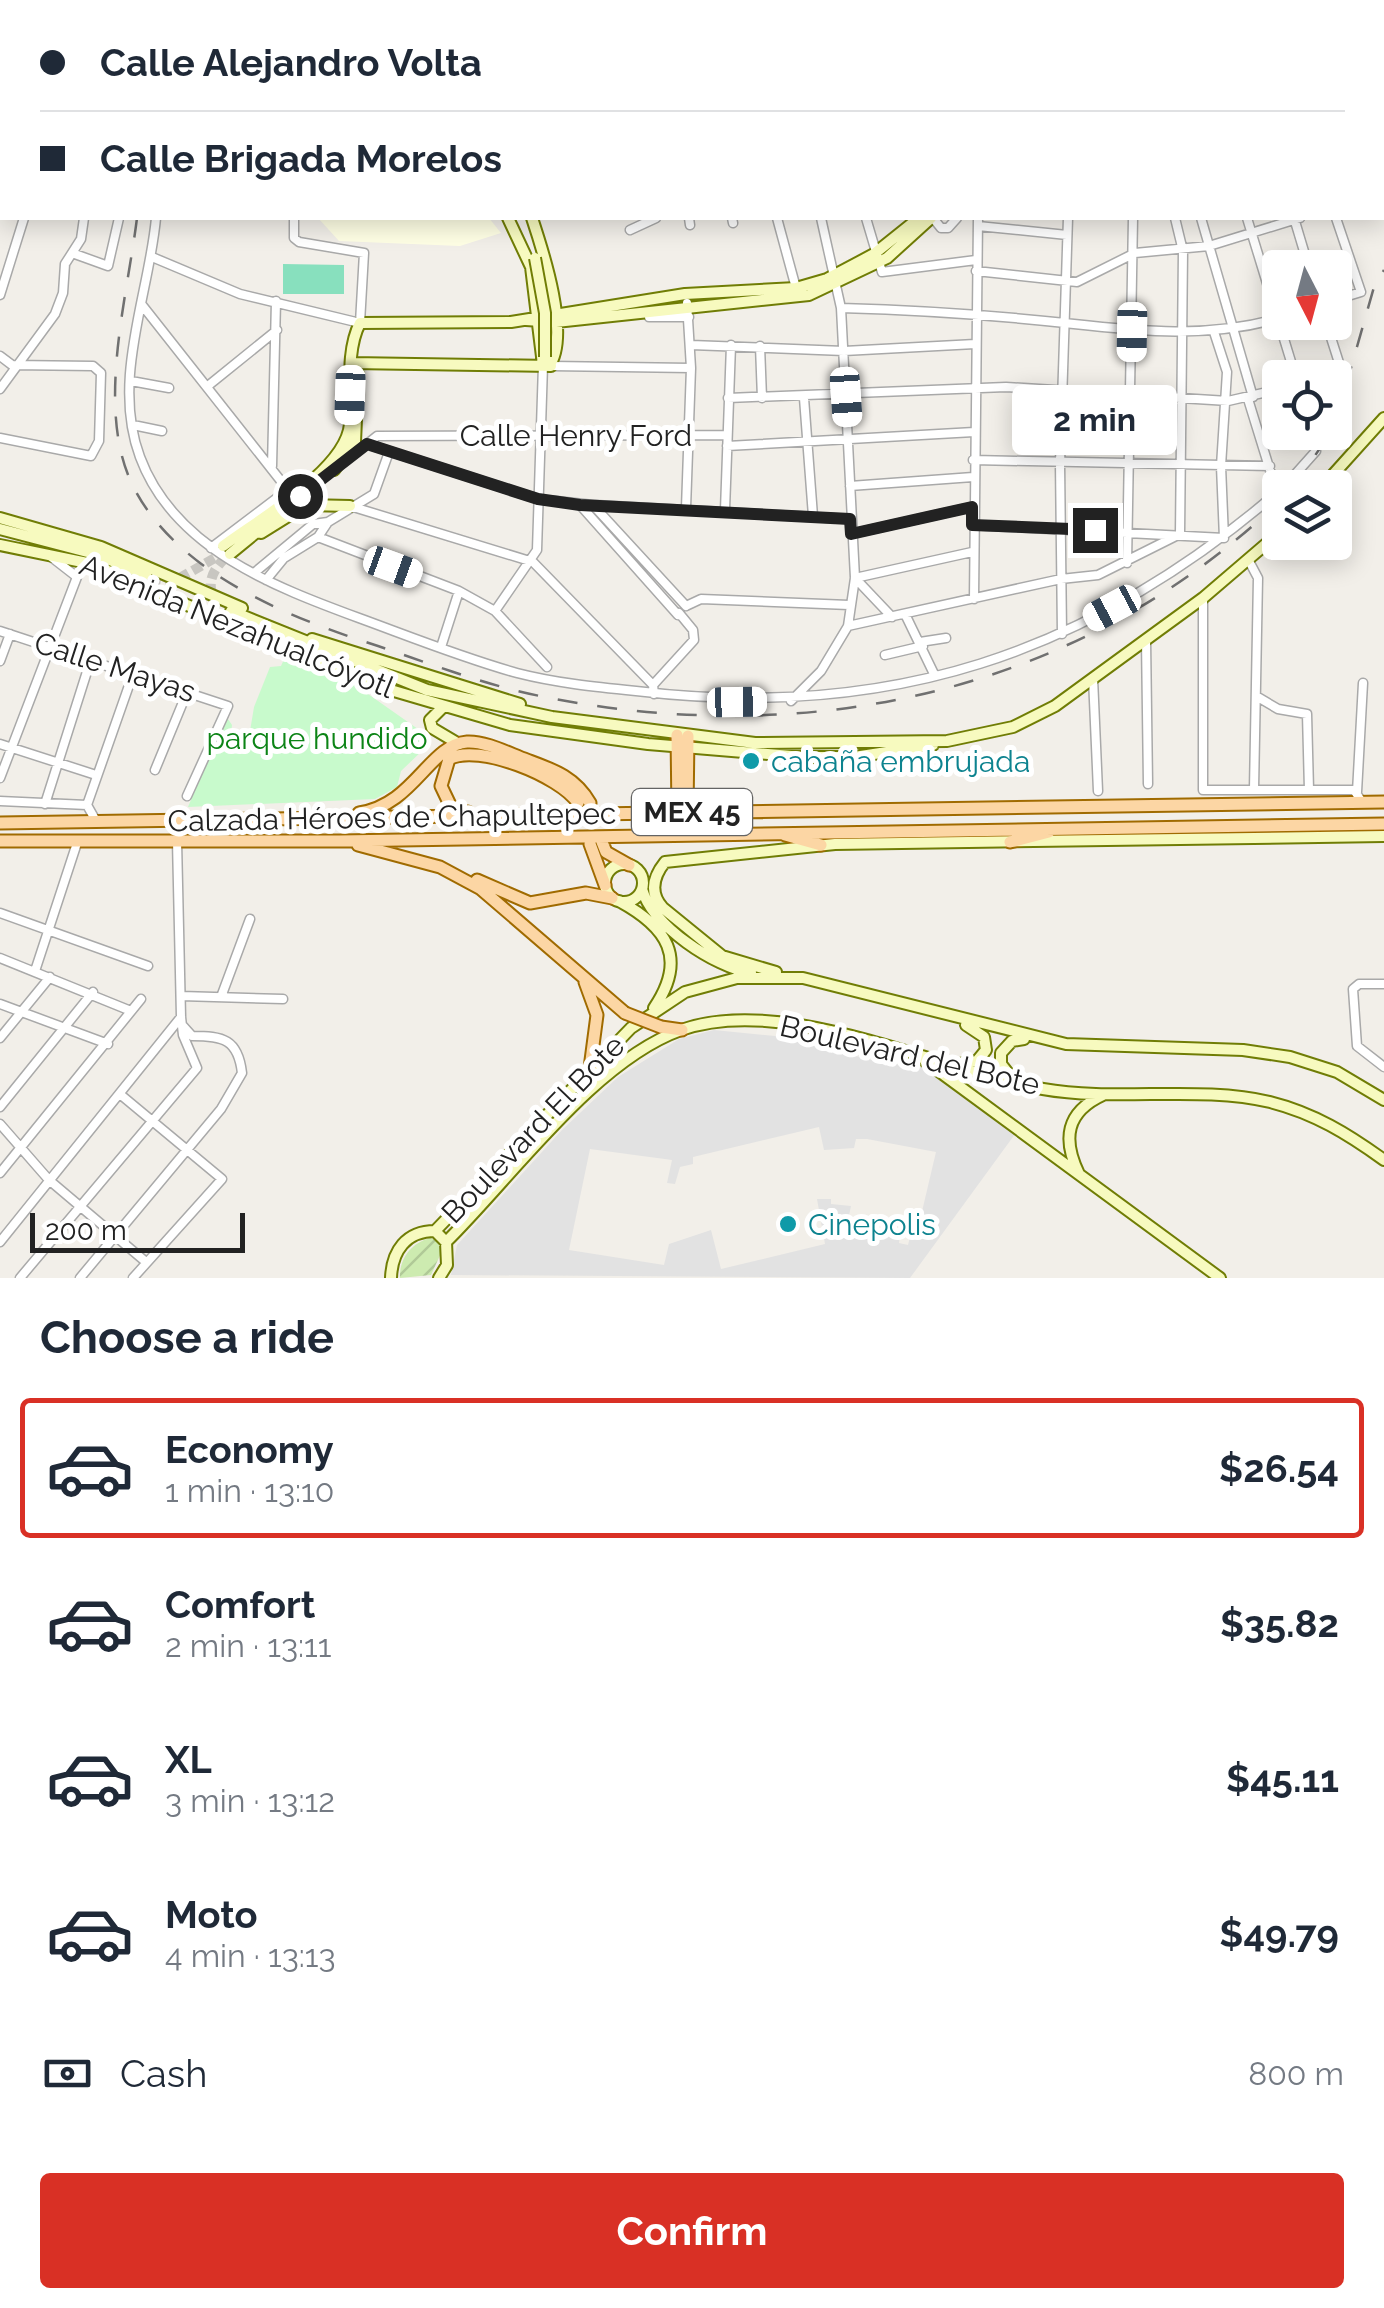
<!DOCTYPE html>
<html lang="en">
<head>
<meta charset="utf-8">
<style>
	:root { --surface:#fff; --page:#f6f6f7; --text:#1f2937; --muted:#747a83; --line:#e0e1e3; --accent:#d93025 }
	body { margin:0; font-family:Raleway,sans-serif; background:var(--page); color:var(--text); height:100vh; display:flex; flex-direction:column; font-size:38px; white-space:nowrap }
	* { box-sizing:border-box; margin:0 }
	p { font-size:32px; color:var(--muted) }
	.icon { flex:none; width:55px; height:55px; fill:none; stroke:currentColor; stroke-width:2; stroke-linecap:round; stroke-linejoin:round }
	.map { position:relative; height:1278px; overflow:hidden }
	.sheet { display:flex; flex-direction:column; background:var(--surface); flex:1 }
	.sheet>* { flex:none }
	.hud { position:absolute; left:0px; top:0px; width:1385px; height:220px; box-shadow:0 5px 25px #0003; display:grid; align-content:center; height:220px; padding:0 40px; background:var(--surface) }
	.needle { width:65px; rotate:174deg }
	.controls { position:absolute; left:1262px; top:250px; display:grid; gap:20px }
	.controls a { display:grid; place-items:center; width:90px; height:90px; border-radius:10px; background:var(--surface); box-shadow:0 5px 25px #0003; font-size:50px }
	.scale { position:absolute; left:30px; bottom:25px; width:215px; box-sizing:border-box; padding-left:10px; border:5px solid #222; border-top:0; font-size:28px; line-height:35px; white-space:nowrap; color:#222; -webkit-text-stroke:8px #fff; paint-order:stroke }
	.end { position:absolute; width:45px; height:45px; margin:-22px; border:12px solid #222; background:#fff; box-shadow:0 0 0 5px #fff }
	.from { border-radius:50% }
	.bubble { position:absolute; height:70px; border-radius:10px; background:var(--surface); box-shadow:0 5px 25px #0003; font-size:32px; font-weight:700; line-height:70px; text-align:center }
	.car { position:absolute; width:30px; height:60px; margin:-30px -15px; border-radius:12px; box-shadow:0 0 8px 2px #0007; background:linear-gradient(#fff 24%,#345 0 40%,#fff 0 76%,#345 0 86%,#fff 0) }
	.hud b { display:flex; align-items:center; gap:35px; height:95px; font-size:38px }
	.hud b+b { border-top:2px solid var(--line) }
	.hud i { width:25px; height:25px; background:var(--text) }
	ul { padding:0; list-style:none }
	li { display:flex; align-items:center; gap:30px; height:140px; margin:0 20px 15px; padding:0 20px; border:5px solid transparent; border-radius:10px }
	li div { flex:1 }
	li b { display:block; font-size:38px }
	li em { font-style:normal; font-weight:700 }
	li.on { border-color:var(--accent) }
	li>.icon { width:90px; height:90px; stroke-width:1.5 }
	h2 { padding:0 40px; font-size:45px; line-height:120px }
	.pay { display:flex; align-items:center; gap:25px; height:110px; padding:0 40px; font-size:38px }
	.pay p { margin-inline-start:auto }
	.cta { display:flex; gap:20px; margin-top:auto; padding:20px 40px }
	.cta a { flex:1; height:115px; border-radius:10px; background:var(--accent); color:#fff; font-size:40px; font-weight:700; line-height:115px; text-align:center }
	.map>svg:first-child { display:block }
	.education { fill:#ffffe5 }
	.park { fill:#c8facc }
	.garden { fill:url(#garden-furrows) }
	.pitch { fill:#88e0be }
	.parking { fill:#e2e2e2; fill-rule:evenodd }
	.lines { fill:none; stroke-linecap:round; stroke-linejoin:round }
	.secondary-tunnel { stroke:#c8c6c1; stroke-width:10; stroke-dasharray:10 5; stroke-linecap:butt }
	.street-casing { stroke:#a9a9a9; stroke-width:11 }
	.secondary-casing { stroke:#707d05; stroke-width:14 }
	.primary-casing { stroke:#a06b00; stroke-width:15 }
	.street { stroke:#fff; stroke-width:8 }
	.secondary { stroke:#f7fabf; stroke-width:10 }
	.primary { stroke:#fcd6a4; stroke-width:11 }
	.rail { stroke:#707070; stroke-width:2.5; stroke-dasharray:20 20; stroke-linecap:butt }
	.secondary-bridge-casing { stroke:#707d05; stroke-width:14; stroke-linecap:butt }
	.primary-bridge-casing { stroke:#a06b00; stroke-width:15; stroke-linecap:butt }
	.secondary-bridge { stroke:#f7fabf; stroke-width:10 }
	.primary-bridge { stroke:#fcd6a4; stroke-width:11 }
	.route { stroke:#222; stroke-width:12 }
	.culture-dot { fill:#0f9aa8; stroke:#fff; stroke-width:4 }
	.labels { text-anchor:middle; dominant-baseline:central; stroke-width:10; stroke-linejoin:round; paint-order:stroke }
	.shield { fill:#fff; stroke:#646464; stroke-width:2.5 }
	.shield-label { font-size:28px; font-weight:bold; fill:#222 }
	.street-label { font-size:30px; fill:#222; stroke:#fff }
	.park-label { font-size:30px; fill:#0c8416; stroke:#fff }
	.culture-label { font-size:30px; fill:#0d838f; stroke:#fff; text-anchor:start }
</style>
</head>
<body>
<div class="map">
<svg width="1384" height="1278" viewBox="0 0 1384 1278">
	<defs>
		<pattern id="garden-furrows" width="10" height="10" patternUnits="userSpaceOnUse" patternTransform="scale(2.5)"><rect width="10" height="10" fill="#cdebb0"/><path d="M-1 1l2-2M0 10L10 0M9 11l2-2" fill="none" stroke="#b0c997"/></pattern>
	</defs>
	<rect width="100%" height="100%" fill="#f2efe9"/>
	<path class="education" d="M318 218H489L501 233 460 246 339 241Z"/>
	<path class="park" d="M285 657 351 682 425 734 424 749 401 771 397 787 375 799 188 807 226 716 232 725 230 743 247 749 254 707 270 667 281 666Z"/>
	<path class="garden" d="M430 1238 437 1240 442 1251 431 1275 400 1278C399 1259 411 1243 430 1238Z"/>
	<path class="pitch" d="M283 264 344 265V294H283Z"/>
	<path class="parking" d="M714 1030 775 1036 880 1062 929 1068 1018 1130 910 1278 451 1275 457 1245 562 1130 618 1077 679 1039ZM819 1127 824 1150 854 1148 856 1139H867L936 1152 916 1237H910L908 1245 899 1243 900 1234 847 1225 851 1206 831 1204V1199H817L825 1244 721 1269 711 1230 669 1244 664 1265 569 1250 590 1149 672 1160 667 1183 675 1184 680 1167 693 1164V1157Z"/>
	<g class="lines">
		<path class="secondary-tunnel" d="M225 558C205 577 205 599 231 611
			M136 577 173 582 227 551"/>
		<g class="street-casing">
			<path id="street" d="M33 0V2
				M89 0V2
				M168 0 169 2
				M567 0 568 2
				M637 0 638 2
				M728 0 729 2
				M816 0V2
				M912 0 917 2
				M1125 0 1126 2
				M1174 0V2
				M1222 0 1224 2
				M1271 0 1272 2
				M1313 0 1314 2
				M200 2 205 0
				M402 2 403 0
				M452 2 454 0
				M500 2 502 0
				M557 2 560 0
				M664 2 678 0
				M1021 2 1023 0
				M1101 2 1103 0
				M1336 2 1342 0
				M0 38 2 37
				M1382 116 1384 121
				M0 194 2 196
				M0 208 2 210
				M156 218C149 295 111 380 140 457 174 549 275 587 359 618 411 637 463 658 517 673 556 683 596 687 636 691 887 721 1089 655 1280 490
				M689 218 690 225
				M732 218 733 223
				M777 218 796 288
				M866 218 882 272 976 260
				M933 218 941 228H948L957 218
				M1201 218 1253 397
				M1247 218 1296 378
				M1294 218 1309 268
				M978 226 1067 235
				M630 230 656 218
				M72 253 108 266 119 218
				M152 257 240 294 360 323 364 253 299 242 294 238V218
				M976 271 1077 282 1135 253 1209 246 1300 218
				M0 295 24 218
				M1335 300 1361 292 1336 218
				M142 305 288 490
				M841 308C916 310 991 315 1065 323 1139 331 1208 339 1280 318
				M649 317H689
				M1214 332 1227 372 1221 466 1224 538
				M691 345 844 351 975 344
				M760 346 762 398
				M0 356 12 365 93 366 101 373 99 441 91 456 0 438
				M551 366 691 368
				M1314 378 1341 369 1326 322
				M131 381 169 388
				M209 385 277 330
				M0 389 55 314 63 293 65 264 81 239 84 218
				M728 398 1006 387 1228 401 1280 389
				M804 398 813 516
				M1248 399 1277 493
				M133 425 162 431
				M367 444 377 436 727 435
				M727 446 974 432
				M349 454 367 444 538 499 593 505 686 606
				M973 460 1270 466
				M272 466 276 301
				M850 486 973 477
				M1283 488 1316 451 1311 432
				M595 505 850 519
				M350 506 533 562 653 685 654 694
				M581 506 678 615
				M686 508 691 368 687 303
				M725 510 731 345
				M972 525 1224 538
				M851 534 972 507
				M318 537 459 591 495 611 547 667
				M211 548 298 482 313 477
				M1249 561 1258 578 1254 789
				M1127 563 1133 218
				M254 573 313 524 328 522
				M855 578 972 552
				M855 578 892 617
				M266 580 284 558 318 537 328 522 374 494 389 452
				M1203 598V790H1354L1362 802
				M974 599 978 218
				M686 606 701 599 849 605
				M495 611 537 550 543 365
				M905 614 935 676
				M848 626 1061 579 1098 575 1180 534 1183 251 1175 218
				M0 631 228 706 187 796
				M1062 634 1060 463 1068 218
				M1146 640 1148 784
				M920 642 946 638
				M441 647 459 591
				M885 655 923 646
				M0 661 10 634
				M1093 678 1098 791
				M653 685 694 640 693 630 679 613
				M1256 696 1278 709 1307 714 1309 790
				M791 701 821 671 848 626 855 578 841 308 821 218
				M0 744 96 775
				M155 770 188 690
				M0 778 77 577 50 556
				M1357 792 1363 683
				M0 801 87 805
				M45 804 91 659
				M96 821 87 805 133 674
				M0 913 148 966
				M0 958 131 1011
				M35 971 78 840
				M1384 984H1359L1353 989 1357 1046 1384 1067
				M181 996 283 999
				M221 997 250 919
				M0 1004 108 1044
				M0 1038 50 977
				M121 1095 222 1179 133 1278
				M0 1107 93 992
				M0 1124 49 1180 146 1262
				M0 1173 141 999
				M0 1242 181 1017
				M20 1278 197 1068 183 1035 181 1017 177 841
				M80 1278 221 1109 242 1073C238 1039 223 1036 192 1036L183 1026"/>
		</g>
		<g class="secondary-casing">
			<path id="secondary" d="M316 0 318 2
				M355 0 357 2
				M325 2 328 0
				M344 2 346 0
				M1041 2 1042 0
				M1055 2 1057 0
				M508 218 531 267 543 365
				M532 218C543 251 571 336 549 366
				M526 320 556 322 809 295 887 258 931 218
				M352 363 551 366
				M334 470 355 442 358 374
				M1321 488 1384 418
				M0 518 101 547 242 608
				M0 529 95 554 146 575
				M261 533 306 505 350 506
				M0 545 92 564 370 684 510 725 648 744 803 757H854L933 745
				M223 546C259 519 346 470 350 424 352 393 345 352 360 323L511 322 685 294 796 288 827 279 874 254 919 218
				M230 554 297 499
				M231 611 427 690 552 717 755 743 947 741 1013 727 1055 706 1203 598 1280 532
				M312 639 520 704
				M443 707 430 720 432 728 459 744
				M605 883a19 19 0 1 1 38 0a19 19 0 1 1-38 0Z
				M642 889C652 926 715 967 751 973
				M619 901C667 927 688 958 654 1008
				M776 972 722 956 663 908C649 893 653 877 665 862L835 844 1384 836
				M925 1061 1220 1278
				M960 1064 977 1061 986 1050 984 1037 966 1025
				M1012 1078 1001 1064V1053L1012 1041 1024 1039
				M1079 1174C1062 1139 1066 1112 1103 1095
				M435 1231 631 1028 685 992 737 978H803L1066 1044 1243 1050 1290 1057 1337 1072 1384 1100
				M446 1242C512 1177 594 1061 681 1030 785 993 937 1070 1043 1089 1116 1102 1200 1085 1270 1102 1314 1113 1348 1134 1384 1160
				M391 1278C392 1251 406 1231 435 1231L446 1242 447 1265 439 1278"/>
		</g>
		<g class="primary-casing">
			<path id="primary" d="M677 735 678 812
				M468 812 452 809 441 786 449 759C478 743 560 776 578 803
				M687 812 688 736
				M359 813C414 805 429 745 467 742 486 741 510 754 527 760 554 770 575 777 590 803
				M0 823 1384 802
				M785 835 821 845
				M0 841H339L1384 824
				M602 842 606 852 629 865
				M1010 842 1049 832
				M590 844 605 885
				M358 845 440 867 481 889 625 1013
				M477 880 530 903 586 893 612 898
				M585 982 597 1015 590 1068
				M661 1027 682 1030"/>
		</g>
		<use href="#street" class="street"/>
		<use href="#secondary" class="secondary"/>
		<use href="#primary" class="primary"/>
		<path class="rail" d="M150 0 151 2
			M137 218C127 299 96 408 132 484 175 573 290 618 378 646 431 664 485 685 540 696 809 751 1078 693 1280 501
			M1335 424 1374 287 1384 270
			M1293 488 1331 432"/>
		<g class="secondary-bridge-casing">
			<path id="secondary-bridge" d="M535 258 545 313V357"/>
		</g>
		<g class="primary-bridge-casing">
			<path id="primary-bridge" d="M625 1013 661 1027"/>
		</g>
		<use href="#secondary-bridge" class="secondary-bridge"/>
		<use href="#primary-bridge" class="primary-bridge"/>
	</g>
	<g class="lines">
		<path class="route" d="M300 496 367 444 538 499 580 505 850 519 851 534 972 507V525L1095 530"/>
	</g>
	<g class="culture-dot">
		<circle cx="751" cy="761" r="10"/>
		<circle cx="788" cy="1224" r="10"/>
	</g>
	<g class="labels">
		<rect class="shield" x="632" y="789" width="120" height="46" rx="8"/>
		<g class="shield-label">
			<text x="692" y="812">MEX 45</text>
		</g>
		<g class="street-label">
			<text x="576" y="435">Calle Henry Ford</text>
			<text transform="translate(237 626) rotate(22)">Avenida Nezahualcóyotl</text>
			<text transform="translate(115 667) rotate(18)">Calle Mayas</text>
			<text transform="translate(392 817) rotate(-1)">Calzada Héroes de Chapultepec</text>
			<text transform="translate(910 1055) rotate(13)">Boulevard del Bote</text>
			<text transform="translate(533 1129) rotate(-46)">Boulevard El Bote</text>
		</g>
		<g class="park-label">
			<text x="317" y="738">parque hundido</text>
		</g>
		<g class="culture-label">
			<text x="771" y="761">cabaña embrujada</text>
			<text x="808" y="1224">Cinepolis</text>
		</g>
	</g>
</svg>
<div class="controls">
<a><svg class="needle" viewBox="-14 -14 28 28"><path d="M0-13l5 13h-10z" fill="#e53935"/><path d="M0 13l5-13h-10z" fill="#747a83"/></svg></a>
<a><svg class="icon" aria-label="locate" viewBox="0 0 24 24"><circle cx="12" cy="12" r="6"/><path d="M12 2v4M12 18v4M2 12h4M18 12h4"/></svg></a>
<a><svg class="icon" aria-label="layers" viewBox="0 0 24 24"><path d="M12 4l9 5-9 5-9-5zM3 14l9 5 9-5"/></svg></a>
</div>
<div class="scale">200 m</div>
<i class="end from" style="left:300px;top:496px"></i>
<i class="end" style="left:1095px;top:530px"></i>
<div class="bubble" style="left:1012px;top:385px;width:165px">2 min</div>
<i class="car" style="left:1132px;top:332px;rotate:181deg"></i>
<i class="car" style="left:350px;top:395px;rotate:182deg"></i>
<i class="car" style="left:846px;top:397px;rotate:176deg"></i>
<i class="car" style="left:393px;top:567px;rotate:110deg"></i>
<i class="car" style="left:1112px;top:608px;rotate:242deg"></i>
<i class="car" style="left:737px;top:702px;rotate:89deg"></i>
<div class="hud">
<b><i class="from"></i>Calle Alejandro Volta</b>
<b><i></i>Calle Brigada Morelos</b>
</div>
</div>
<section class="sheet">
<h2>Choose a ride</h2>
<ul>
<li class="on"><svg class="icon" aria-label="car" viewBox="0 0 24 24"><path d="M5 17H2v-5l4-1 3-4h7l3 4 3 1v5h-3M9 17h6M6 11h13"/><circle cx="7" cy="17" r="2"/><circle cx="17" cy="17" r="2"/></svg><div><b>Economy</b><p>1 min · 13:10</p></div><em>$26.54</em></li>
<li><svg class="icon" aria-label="car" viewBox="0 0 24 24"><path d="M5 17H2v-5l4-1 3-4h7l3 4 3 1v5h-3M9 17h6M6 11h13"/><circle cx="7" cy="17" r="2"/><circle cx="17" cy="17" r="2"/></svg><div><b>Comfort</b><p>2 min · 13:11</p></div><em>$35.82</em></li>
<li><svg class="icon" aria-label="car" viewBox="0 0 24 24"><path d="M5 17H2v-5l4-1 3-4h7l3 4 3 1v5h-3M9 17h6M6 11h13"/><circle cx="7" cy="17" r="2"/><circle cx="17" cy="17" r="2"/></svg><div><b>XL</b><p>3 min · 13:12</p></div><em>$45.11</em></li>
<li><svg class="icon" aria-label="car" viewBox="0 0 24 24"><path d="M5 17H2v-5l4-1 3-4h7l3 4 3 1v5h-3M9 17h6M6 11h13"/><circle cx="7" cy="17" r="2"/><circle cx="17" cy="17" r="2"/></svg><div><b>Moto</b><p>4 min · 13:13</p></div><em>$49.79</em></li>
</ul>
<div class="pay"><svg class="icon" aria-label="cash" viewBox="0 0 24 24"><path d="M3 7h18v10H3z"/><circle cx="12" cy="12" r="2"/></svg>Cash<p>800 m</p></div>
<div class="cta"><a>Confirm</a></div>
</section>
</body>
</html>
